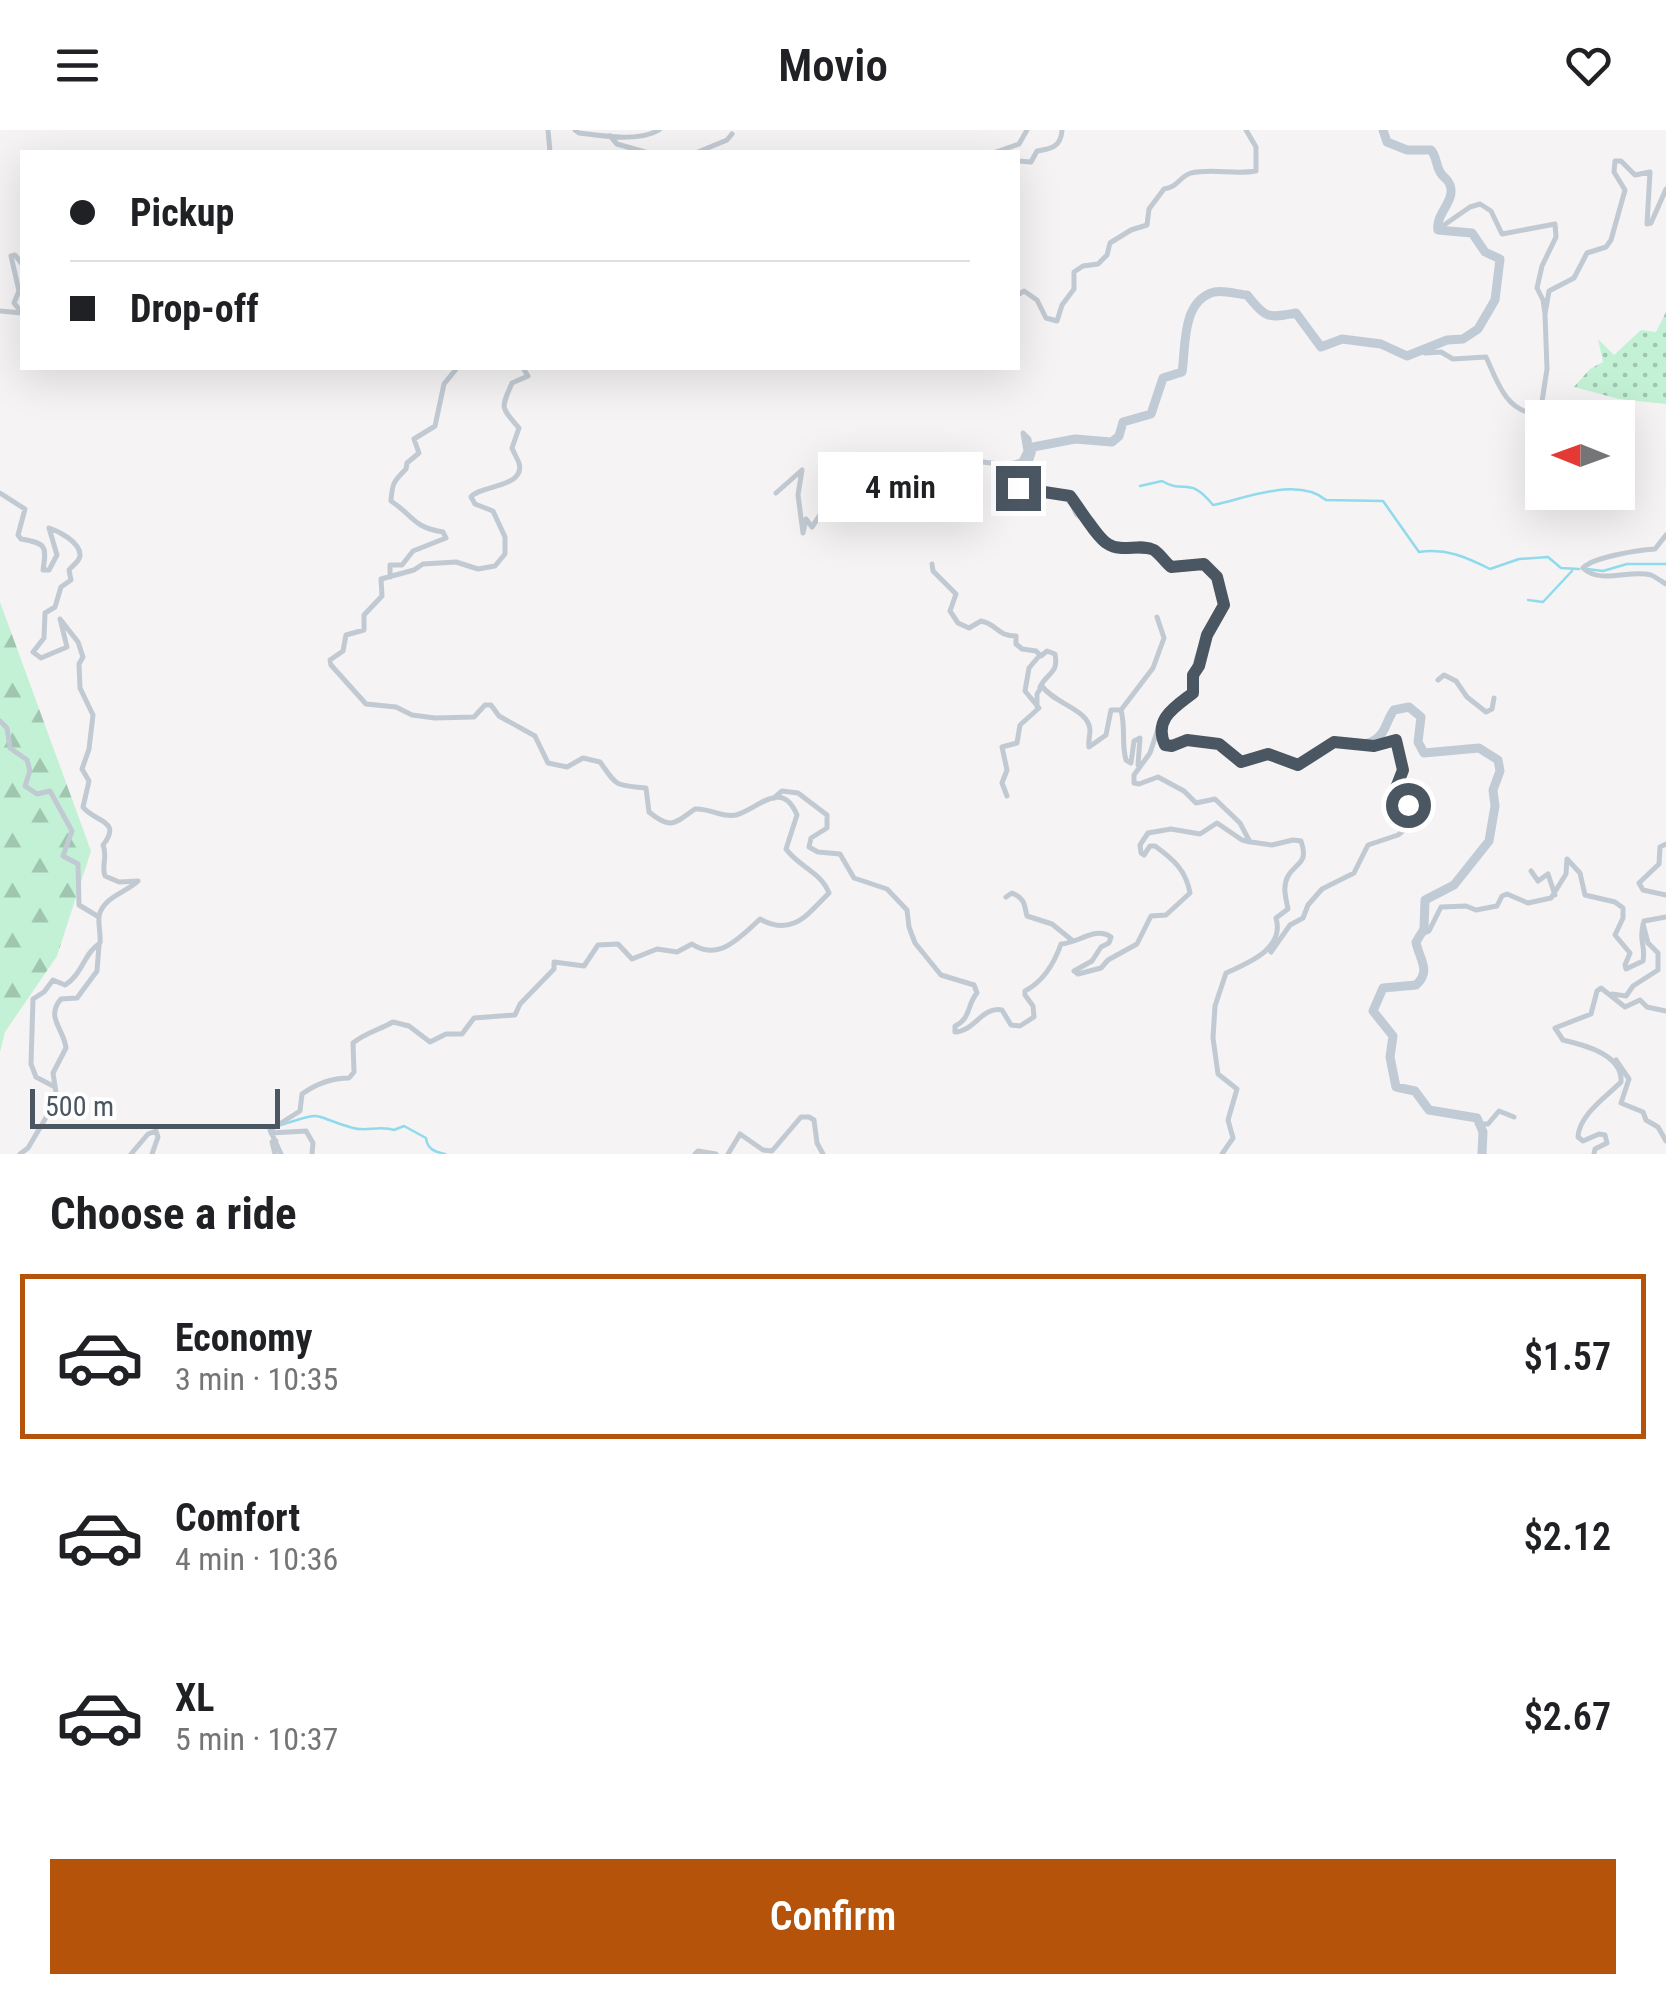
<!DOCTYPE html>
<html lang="en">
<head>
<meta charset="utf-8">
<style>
	:root { --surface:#fff; --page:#f6f6f6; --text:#202124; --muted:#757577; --line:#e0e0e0; --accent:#b45309 }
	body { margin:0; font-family:"Roboto Condensed",sans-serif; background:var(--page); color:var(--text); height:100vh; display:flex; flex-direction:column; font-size:38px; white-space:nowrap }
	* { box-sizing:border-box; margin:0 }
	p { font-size:32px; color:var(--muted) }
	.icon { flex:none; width:55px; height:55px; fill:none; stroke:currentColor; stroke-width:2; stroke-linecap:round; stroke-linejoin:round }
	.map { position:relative; height:1024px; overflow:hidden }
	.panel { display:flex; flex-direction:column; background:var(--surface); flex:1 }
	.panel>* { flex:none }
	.top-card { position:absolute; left:20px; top:20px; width:1000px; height:220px; border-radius:0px; box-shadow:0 10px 40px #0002; display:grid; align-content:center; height:220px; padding:0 50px; background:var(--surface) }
	.needle { width:65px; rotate:271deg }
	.fabs { position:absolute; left:1525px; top:270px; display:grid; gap:20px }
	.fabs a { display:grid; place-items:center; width:110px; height:110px; border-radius:0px; background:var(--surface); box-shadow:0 10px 40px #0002; font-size:50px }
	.scale { position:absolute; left:30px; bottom:25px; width:250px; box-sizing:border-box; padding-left:10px; border:5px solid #4a5661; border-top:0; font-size:28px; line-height:35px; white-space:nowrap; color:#4a5661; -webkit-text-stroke:8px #fff; paint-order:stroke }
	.end { position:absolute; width:45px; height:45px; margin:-22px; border:12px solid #4a5661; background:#fff; box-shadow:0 0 0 5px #fff }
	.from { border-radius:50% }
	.bubble { position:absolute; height:70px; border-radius:0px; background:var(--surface); box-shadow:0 10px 40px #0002; font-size:32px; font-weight:600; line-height:70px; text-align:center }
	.top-card b { display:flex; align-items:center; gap:35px; height:95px; font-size:38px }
	.top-card b+b { border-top:2px solid var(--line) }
	.top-card i { width:25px; height:25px; background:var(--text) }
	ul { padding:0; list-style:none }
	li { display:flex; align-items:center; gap:30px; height:165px; margin:0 20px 15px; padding:0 30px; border:5px solid transparent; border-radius:0px }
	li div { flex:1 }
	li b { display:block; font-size:38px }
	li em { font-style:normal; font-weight:600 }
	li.active { border-color:var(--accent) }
	li>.icon { width:90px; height:90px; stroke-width:1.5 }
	h2 { padding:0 50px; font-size:45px; line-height:120px }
	.action { display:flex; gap:20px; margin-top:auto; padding:20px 50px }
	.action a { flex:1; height:115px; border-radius:0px; background:var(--accent); color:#fff; font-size:40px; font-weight:600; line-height:115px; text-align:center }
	header { display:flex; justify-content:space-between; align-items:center; height:130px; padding:0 50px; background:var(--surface); font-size:45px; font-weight:600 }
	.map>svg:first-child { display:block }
	.grass { fill:url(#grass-dots) }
	.forest { fill:url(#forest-firs) }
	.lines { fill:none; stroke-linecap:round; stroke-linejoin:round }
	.stream { stroke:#90daee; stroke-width:2.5 }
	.street { stroke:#c1cad2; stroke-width:5 }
	.secondary { stroke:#c1cbd6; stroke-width:9 }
	.route { stroke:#4a5661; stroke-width:12 }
</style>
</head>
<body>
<header><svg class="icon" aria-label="menu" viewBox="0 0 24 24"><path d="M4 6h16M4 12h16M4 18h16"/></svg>Movio<svg class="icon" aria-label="heart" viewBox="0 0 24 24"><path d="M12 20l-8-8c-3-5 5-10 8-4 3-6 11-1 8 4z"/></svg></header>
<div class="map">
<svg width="1666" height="1024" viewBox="0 0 1666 1024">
	<defs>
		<pattern id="grass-dots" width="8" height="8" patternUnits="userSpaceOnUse" patternTransform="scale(2.5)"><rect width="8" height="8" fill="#c3f1d5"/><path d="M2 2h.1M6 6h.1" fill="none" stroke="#a0c6b0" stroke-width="1.8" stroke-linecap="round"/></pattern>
		<pattern id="forest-firs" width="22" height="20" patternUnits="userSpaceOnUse" patternTransform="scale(2.5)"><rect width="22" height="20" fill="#c3f1d5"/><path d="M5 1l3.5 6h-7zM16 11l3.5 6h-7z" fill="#a0c6b0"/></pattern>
	</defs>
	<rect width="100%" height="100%" fill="#f5f3f3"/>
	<path class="grass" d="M1666 182V274L1619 269 1574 257 1590 239 1603 232 1598 209 1614 225 1641 200 1656 202Z"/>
	<path class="forest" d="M0 472 91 721 57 826 5 902 0 922Z"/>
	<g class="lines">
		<path class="stream" d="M1140 356 1162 351C1185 365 1189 345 1213 375 1244 369 1297 346 1326 370L1383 371 1419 422C1446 418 1466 427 1490 439L1519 429 1548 427 1561 438 1579 439
			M1587 439 1603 441 1627 434H1666
			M1528 470 1543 472 1572 441
			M281 995C327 980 310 986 353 998 366 1002 380 995 394 1000L404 996 426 1008C427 1019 435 1022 445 1024"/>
		<path class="street" d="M548 0 550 22
			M575 0 579 3C602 6 640 12 659 0
			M610 6 617 14 645 22
			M698 22 727 10 732 4
			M996 22 1019 14 1027 0
			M1018 31 1031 32 1037 21C1051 19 1061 17 1062 0
			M1439 95H1444L1470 77 1480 74 1491 81 1502 104 1555 94 1556 107 1542 136 1537 158 1543 170 1545 184 1549 161 1574 148 1587 123 1606 117 1611 110 1625 60 1614 42 1615 31H1621L1635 45 1650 42 1647 94 1651 93 1666 59
			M1018 165 1024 161 1037 170 1046 188 1057 191 1062 175 1074 159V142L1083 136 1098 134 1107 125 1110 113 1131 100 1147 95 1149 79 1164 59C1178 57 1179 47 1191 43 1212 38 1235 45 1256 41V17L1246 0
			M0 181 22 183 14 173 19 161 11 126 15 125 22 134
			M1425 223 1441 222 1453 229 1486 227C1496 248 1505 280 1533 283L1541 278 1547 239 1545 184
			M0 363 25 379 18 405 21 409C46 413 47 416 43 440H49L57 425 49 398C58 401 81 412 80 426 79 432 73 435 69 440L71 450 61 457 55 477 45 483 44 508 33 522 41 528 67 517 60 489 78 512 83 527 79 534 80 558 93 585 89 619 82 639 89 651 83 677C94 692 123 690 103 715 108 727 101 735 105 746L119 752 138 751C127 762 103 767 99 786 98 794 101 805 100 813 84 823 82 845 65 855L53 850 44 862 33 869 31 934 36 947 55 957
			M776 363 802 340 798 365 803 403 806 389 812 397 822 382C845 386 873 394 892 378 901 371 908 363 917 357 935 346 955 343 974 331L1008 335 1021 331 1026 321 1023 303 1029 309 1030 318
			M1666 405 1655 419C1639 420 1593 427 1583 438 1601 455 1630 439 1651 445 1654 446 1664 453 1666 454
			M932 434 933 441 956 464 950 481 958 493 969 498 981 491C997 494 997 506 1016 506V514L1022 519 1036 521 1040 525 1029 538 1025 561 1039 578 1020 595 1017 613 1002 617 1007 640 1002 653 1007 666
			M390 447V435H402L413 421 446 408 443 402C412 397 414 386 391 371 392 353 394 351 406 339L407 333 419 323 414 309 435 296 444 254 457 238
			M1438 550 1444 545 1456 551 1467 567 1486 582 1492 579 1494 568
			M1040 557C1047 542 1059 544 1055 524L1047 521 1041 526
			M1037 576V564L1042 556C1054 574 1089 579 1090 600 1090 606 1088 611 1089 617L1106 605 1111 580H1121C1126 600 1121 612 1126 630L1131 633 1134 611 1140 608 1138 635
			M1121 580 1153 538 1164 508 1157 487
			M0 591 7 598 10 618 27 630 30 641 25 656 37 664 50 661 72 701 63 726 78 734 79 775 99 787
			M774 668 782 661 798 663 827 685V698L811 708 809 717 818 722 840 724 854 748 887 759 907 780 909 797 915 813 941 845 974 855 977 863C967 874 971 889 955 896V902C975 901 982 876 1002 880L1011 895 1020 896 1034 887 1033 876 1025 865V861C1044 851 1054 834 1061 814 1079 813 1095 796 1111 807L1109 813 1101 817 1092 831 1074 841 1078 844 1101 838 1108 830 1137 814 1151 786 1166 785 1190 763C1186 740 1173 729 1155 716H1150L1144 725 1141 723 1140 715 1148 703 1171 699 1200 704 1217 693 1242 710 1250 712 1240 693 1215 669 1196 673 1184 661 1158 647 1139 654 1134 653V645L1150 623 1159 596
			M1666 714 1660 717 1659 734 1639 753 1643 760 1666 765
			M1531 741 1538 751 1548 744 1555 765
			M1006 767 1012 763C1026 769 1024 775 1027 786L1052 794 1073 811
			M1422 804 1429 801 1441 777 1466 776 1476 780 1497 776 1502 766 1507 764 1528 773 1551 768 1566 744 1567 729 1580 743 1585 765 1615 772 1623 778V788L1615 805 1630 823 1625 835 1626 839 1643 831C1646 814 1638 813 1644 791L1666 787
			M1271 822 1290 795 1303 788 1308 775 1322 759 1354 743 1368 715 1398 705 1411 694 1412 681 1396 658 1403 639 1399 612 1391 610 1372 616
			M1612 864 1626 866 1633 856 1658 840V823L1648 813 1643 794
			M1616 930 1629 949 1621 973 1643 982 1646 990 1658 997 1666 1011
			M1480 994H1488L1499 981 1514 987
			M271 1003 306 1001 313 1013 312 1024
			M20 1024 28 1018 57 969 53 943 66 918C64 899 45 887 61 869L77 868 97 841 99 815
			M131 1024 148 1004 156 1001 158 1007 152 1024
			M275 1024 272 1012 276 1011
			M281 1024 270 1000 300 981 302 964C316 954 330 948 349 948L354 942 353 913C365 903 379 900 393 892L409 896 430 912 446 904H462L474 888 515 885 520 874 554 839V832L584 836 598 815 618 814 632 829 657 819 677 822 692 814C718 832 741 807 760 789 792 807 807 785 829 763 821 742 799 737 786 719L797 685C782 648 758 679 736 685 722 688 710 678 695 679 676 692 672 701 649 682L646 658C614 655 618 657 600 632L583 628 567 637 548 633 535 606 499 586 491 575H485L474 587 435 588 412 585 396 577 366 574 331 535 330 530 343 521 346 505 364 500V485L382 466 381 449 414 440 423 434 456 432 478 439 495 436 505 424V407L493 381 475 374 471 367C479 355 526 358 519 333 517 328 514 323 512 318L519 298C500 276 501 279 512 253L528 246 523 238
			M695 1024 698 1021 716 1024
			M728 1024 740 1004 763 1020 772 1021 801 987H809L814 990 817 1013 823 1024
			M1222 1024 1233 1008 1228 990 1237 959 1218 944 1213 908 1215 876 1226 843C1248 833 1285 819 1276 788L1288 779C1286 768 1282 757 1288 746 1296 732 1309 734 1301 711L1293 710 1272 715 1251 712
			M1594 1024 1595 1019 1607 1013 1605 1005 1599 1004 1583 1011 1578 1007C1579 985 1606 967 1621 952 1623 925 1585 915 1563 910L1555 898 1591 884 1597 861 1601 858 1625 877 1640 870 1647 877 1666 881"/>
		<path class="secondary" d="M1383 0 1387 12 1407 20H1431C1437 27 1435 33 1440 42 1444 49 1447 47 1450 55 1456 71 1435 84 1438 100L1472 103 1485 122 1500 129 1495 170 1478 199 1463 209 1447 210 1407 226 1381 214 1342 209 1321 217 1296 183C1265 189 1266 187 1247 165 1236 164 1224 160 1214 162 1181 171 1186 218 1182 242L1163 248 1151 284 1123 292 1119 306 1112 312 1075 309 1033 317 1027 335 1012 352 1017 359 1070 366 1078 383 1091 392 1104 412 1116 417 1153 420 1171 437 1204 435 1217 447 1223 475C1209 500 1193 532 1194 561 1178 577 1152 587 1165 615L1172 616 1187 610 1219 614 1241 632 1268 624 1298 635 1334 612C1351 612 1369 621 1382 603 1387 596 1388 588 1394 580L1409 577 1421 587 1418 612 1424 623 1479 618 1498 630 1500 641 1493 660 1495 676 1489 711 1454 755 1425 770 1424 799 1416 812C1419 829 1432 841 1416 855L1383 858 1373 881 1393 906 1390 927 1396 957 1415 961 1429 980 1477 988 1483 1002 1482 1024"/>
	</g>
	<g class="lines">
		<path class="route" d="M1018 358 1070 366C1078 376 1097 408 1108 414 1122 423 1140 413 1154 420 1160 424 1165 432 1171 437L1204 434 1217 447 1224 475 1207 505 1199 536 1193 545V563C1175 577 1153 589 1165 615L1172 616 1187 610 1219 614 1241 632 1268 624 1298 635 1334 612 1374 616 1396 610 1403 640 1396 658 1408 675"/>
	</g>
</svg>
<div class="fabs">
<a><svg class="needle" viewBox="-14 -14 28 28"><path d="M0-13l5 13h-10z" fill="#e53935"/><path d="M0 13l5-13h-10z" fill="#757577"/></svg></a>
</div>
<div class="scale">500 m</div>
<i class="end from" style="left:1408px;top:675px"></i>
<i class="end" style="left:1018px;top:358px"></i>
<div class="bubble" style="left:818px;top:322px;width:165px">4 min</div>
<div class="top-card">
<b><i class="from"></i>Pickup</b>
<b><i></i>Drop-off</b>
</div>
</div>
<section class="panel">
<h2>Choose a ride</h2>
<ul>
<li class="active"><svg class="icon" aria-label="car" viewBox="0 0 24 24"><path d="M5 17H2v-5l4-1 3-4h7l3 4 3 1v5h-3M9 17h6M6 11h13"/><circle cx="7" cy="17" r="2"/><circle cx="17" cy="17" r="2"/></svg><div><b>Economy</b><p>3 min · 10:35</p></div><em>$1.57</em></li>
<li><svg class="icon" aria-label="car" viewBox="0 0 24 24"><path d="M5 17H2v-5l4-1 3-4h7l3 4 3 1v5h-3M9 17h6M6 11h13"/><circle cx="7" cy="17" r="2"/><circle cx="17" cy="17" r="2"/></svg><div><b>Comfort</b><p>4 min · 10:36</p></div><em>$2.12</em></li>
<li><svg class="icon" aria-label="car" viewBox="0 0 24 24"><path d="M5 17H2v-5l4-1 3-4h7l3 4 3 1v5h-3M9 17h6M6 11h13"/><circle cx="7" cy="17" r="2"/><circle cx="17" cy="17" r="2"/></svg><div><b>XL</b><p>5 min · 10:37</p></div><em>$2.67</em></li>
</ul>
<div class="action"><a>Confirm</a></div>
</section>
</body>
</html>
